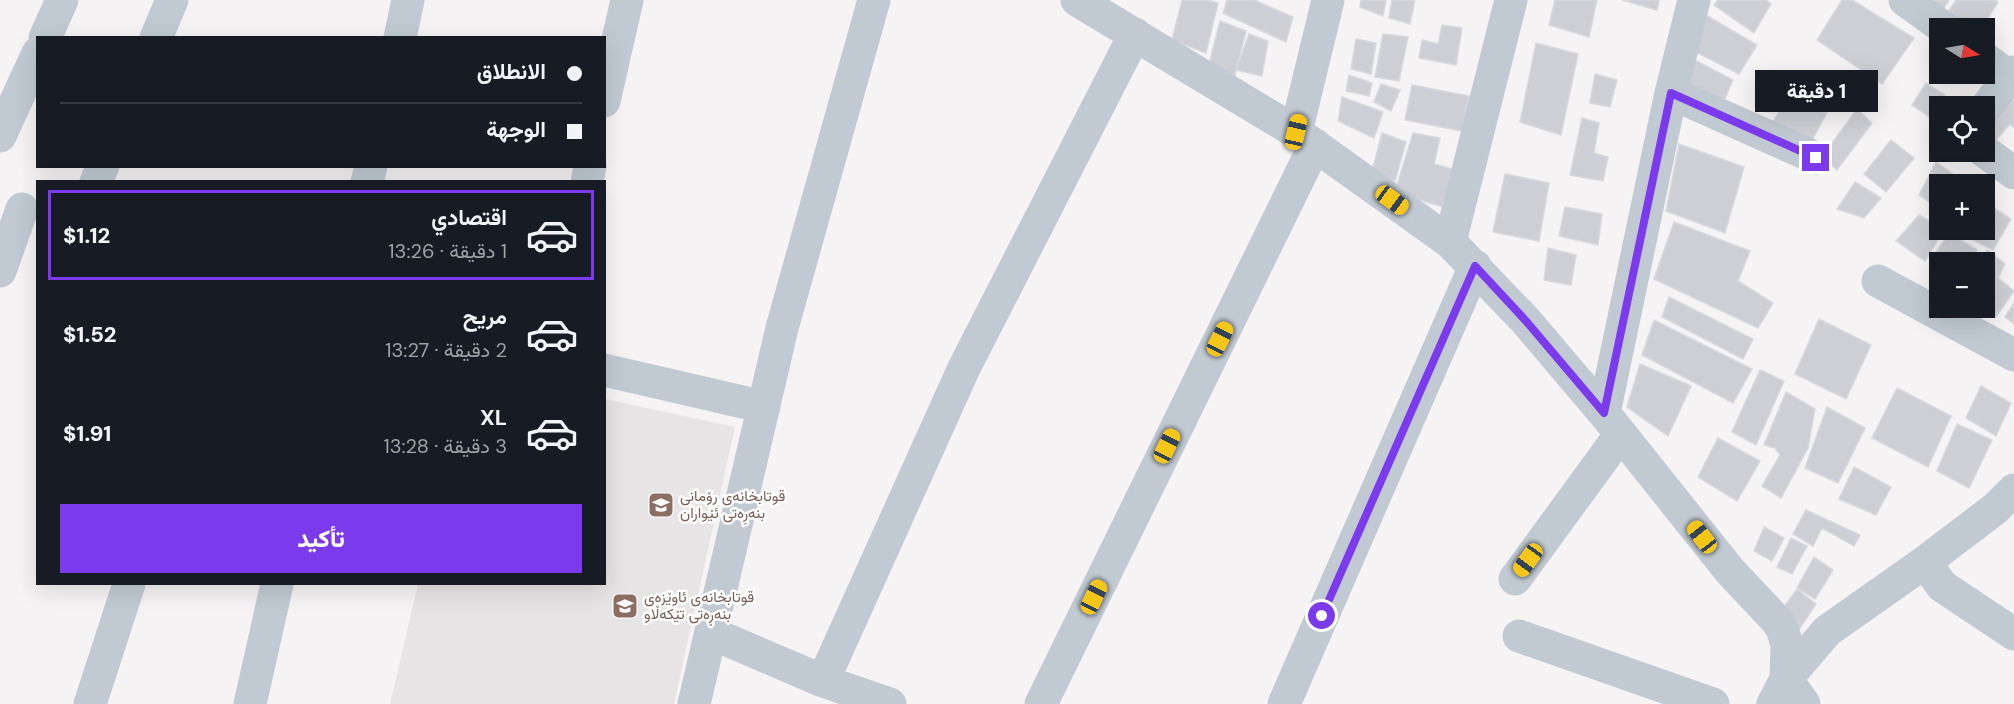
<!DOCTYPE html>
<html lang="ar">
<head>
<meta charset="utf-8">
<style>
	:root { --surface:#171b24; --page:#20242c; --text:#f1f3f6; --muted:#9ea1a6; --line:#363941; --accent:#7c3aed }
	body { margin:0; font-family:"DM Sans",Vazirmatn,sans-serif; background:var(--page); color:var(--text); direction:rtl; height:100vh; display:flex; flex-direction:column; font-size:22px; white-space:nowrap }
	* { box-sizing:border-box; margin:0 }
	p { font-size:20px; color:var(--muted) }
	.icon { flex:none; width:33px; height:33px; fill:none; stroke:currentColor; stroke-width:2; stroke-linecap:round; stroke-linejoin:round }
	.map { position:relative; flex:1; overflow:hidden; direction:ltr }
	.details { position:absolute; left:36px; top:180px; width:570px; height:405px; display:flex; flex-direction:column; background:var(--surface); border-radius:0px; box-shadow:0 6px 24px #0002; direction:rtl }
	.details>* { flex:none }
	.hud { position:absolute; left:36px; top:36px; width:570px; height:132px; border-radius:0px; box-shadow:0 6px 24px #0002; direction:rtl; display:grid; align-content:center; height:132px; padding:0 24px; background:var(--surface) }
	.needle { width:39px; rotate:101deg }
	.fabs { position:absolute; left:1929px; top:18px; display:grid; gap:12px }
	.fabs a { display:grid; place-items:center; width:66px; height:66px; border-radius:0px; background:var(--surface); box-shadow:0 6px 24px #0002; font-size:30px }
	.end { position:absolute; width:27px; height:27px; margin:-14px; border:8px solid #7c3aed; background:#fff; box-shadow:0 0 0 3px #fff }
	.from { border-radius:50% }
	.bubble { position:absolute; height:42px; border-radius:0px; background:var(--surface); box-shadow:0 6px 24px #0002; font-size:20px; font-weight:800; line-height:42px; text-align:center; direction:rtl }
	.car { position:absolute; width:18px; height:36px; margin:-18px -9px; border-radius:8px; box-shadow:0 0 4px 2px #0007; background:linear-gradient(#f5c518 24%,#345 0 40%,#f5c518 0 76%,#345 0 86%,#f5c518 0) }
	.hud b { display:flex; align-items:center; gap:21px; height:57px; font-size:22px }
	.hud b+b { border-top:2px solid var(--line) }
	.hud i { width:15px; height:15px; background:var(--text) }
	ul { padding:10px 0 0; list-style:none }
	li { display:flex; align-items:center; gap:18px; height:90px; margin:0 12px 9px; padding:0 12px; border:3px solid transparent; border-radius:0px }
	li div { flex:1 }
	li b { display:block; font-size:22px }
	li em { font-style:normal; font-weight:800 }
	li.on { border-color:var(--accent) }
	li>.icon { width:54px; height:54px; stroke-width:1.5 }
	.cta { display:flex; gap:12px; margin-top:auto; padding:12px 24px }
	.cta a { flex:1; height:69px; border-radius:0px; background:var(--accent); color:#fff; font-size:24px; font-weight:800; line-height:69px; text-align:center }
	.map>svg:first-child { display:block }
	.education { fill:#e6e4e5 }
	.building { fill:#cdcfd5; stroke:#d7d9de; stroke-width:1.5 }
	.lines { fill:none; stroke-linecap:round; stroke-linejoin:round }
	.minor { stroke:#c1cad2; stroke-width:33 }
	.tertiary { stroke:#c1cad2; stroke-width:33 }
	.route { stroke:#7c3aed; stroke-width:8 }
	.labels { text-anchor:middle; dominant-baseline:central; stroke-width:5; stroke-linejoin:round; paint-order:stroke }
	.education-label { font-size:15px; fill:#785e54; stroke:#fff; text-anchor:start }
</style>
</head>
<body>
<div class="map">
<svg width="2014" height="704" viewBox="0 0 2014 704">
	<rect width="100%" height="100%" fill="#f5f3f3"/>
	<path class="education" d="M605 399 735 427 674 704H390L418 584H604Z"/>
	<path class="building" d="M1182 0H1208L1218 3 1206 53 1172 40Z
		M1227 0H1254L1293 17 1286 42 1223 13Z
		M1361 0H1386L1383 16 1360 7Z
		M1392 0H1415L1410 24 1389 18Z
		M1555 0H1597L1589 37 1549 25Z
		M1622 0H1659L1657 10Z
		M1718 0H1766L1771 4 1754 33 1714 5Z
		M1842 0H1852L1914 38 1882 84 1817 40Z
		M1911 0H1949L1938 17Z
		M1956 0H1996L1998 2 1982 28H1949L1941 23Z
		M1704 14 1757 45 1739 74 1696 52Z
		M1220 21 1246 31 1232 87 1207 72Z
		M1442 25 1462 28 1456 65 1419 58 1422 40 1438 44Z
		M1249 34 1268 41 1262 76 1236 70Z
		M1383 34 1408 37 1399 81 1375 77Z
		M1356 39 1376 43 1371 74 1351 69Z
		M1536 43 1578 54 1561 135 1520 122Z
		M1693 59 1733 80 1723 103 1686 84Z
		M1803 71 1838 92 1809 146 1770 127Z
		M1595 74 1617 80 1610 107 1590 103Z
		M1349 75 1372 83 1369 96 1346 91Z
		M1926 83 1945 95 1931 118 1912 105Z
		M1381 84 1400 90 1391 111 1374 102Z
		M1412 85 1469 96 1462 131 1405 120Z
		M2004 93 2014 102V128L2010 124 1996 140 1984 130V116Z
		M1342 97 1383 112 1374 138 1338 121Z
		M1857 109 1872 123 1837 170 1822 157Z
		M1582 118 1599 123 1594 153 1608 157 1603 181 1570 175Z
		M1382 133 1406 142 1395 181 1372 171Z
		M1413 133 1440 138 1434 164 1453 169 1446 208 1395 192Z
		M1891 140 1914 158 1886 192 1864 174Z
		M1679 144 1744 167 1725 233 1666 211Z
		M1936 162 1957 177 1953 184H1940V209L1919 195Z
		M1505 174 1549 183 1539 241 1493 232Z
		M1855 182 1881 198 1864 218 1837 209Z
		M1988 204 2011 219 1993 250 1969 238 1974 230H1984V210Z
		M1565 207 1602 214 1598 245 1559 236Z
		M1919 215 1944 230 1925 261 1896 241Z
		M1674 222 1750 251 1738 281 1773 303 1758 328 1654 279Z
		M1949 233 1977 250 1970 262H1940V267L1930 261Z
		M1548 248 1576 255 1571 285 1544 280Z
		M1987 250 2005 264 1998 278 2014 291 1996 317 1983 308 1984 262H1979Z
		M1669 297 1753 339 1743 359 1662 317Z
		M2014 303V324L2005 317Z
		M1819 319 1871 345 1846 399 1795 374Z
		M1654 320 1752 369 1733 403 1642 355Z
		M1640 364 1691 386 1668 436 1627 407Z
		M1760 370 1784 381 1756 445 1732 432Z
		M1981 386 2011 403 1996 436 1966 418Z
		M1897 388 1951 416 1928 467 1872 438Z
		M1786 392 1815 409 1808 448 1781 498 1762 486 1780 455 1775 448 1764 445Z
		M1827 407 1865 428 1838 483 1805 468Z
		M1957 424 1992 440 1969 488 1937 471Z
		M1718 438 1760 461 1737 501 1698 477Z
		M1854 467 1891 487 1876 515 1839 499Z
		M1806 510 1860 535 1854 546 1822 528 1813 546 1793 534Z
		M1764 527 1784 538 1772 561 1754 551Z
		M1791 538 1807 546 1792 574 1777 567Z
		M1814 557 1833 570 1815 599 1797 588Z
		M1797 589 1816 604 1796 634 1777 616Z"/>
	<g class="lines">
		<path class="minor" d="M1077 0 1296 132 1450 242 1526 321 1604 413 1730 571 1778 622 1783 631 1787 645 1786 679 1804 704
			M1905 0 1944 28
			M45 38 62 0
			M156 38 172 0
			M400 38 408 0
			M1984 58 2010 77
			M1671 93 1816 158
			M604 101 627 0
			M1984 110 2014 72
			M1296 132 1328 0
			M0 136 38 53
			M1984 151 2014 173
			M96 182 103 166
			M367 182 371 166
			M587 182 590 166
			M1450 242 1511 0
			M0 271 22 209
			M1878 281 2014 355
			M604 370 764 407
			M1604 413 1671 93 1694 0
			M1925 562 1942 586 2014 634
			M1515 579 1621 434
			M711 633 823 681 890 704
			M1519 636 1713 704
			M823 681 964 368 1135 34
			M90 704 129 584
			M250 704 277 584
			M694 704 782 328 874 0
			M1041 704 1315 145
			M1284 704 1475 266"/>
		<path class="tertiary" d="M1773 704 1786 679 1827 631 1925 562 1996 508 2014 490"/>
	</g>
	<g class="lines">
		<path class="route" d="M1322 616 1475 266 1526 321 1604 413 1671 93 1816 158"/>
	</g>
	<defs>
		<g id="school-square" transform="scale(1.35)"><rect x="-9" y="-9" width="18" height="18" rx="4" fill="#8d6e63" stroke="#fff"/><path d="M0-5L7-2L0 1L-7-2ZM-4 1L0 2.5L4 1V4Q0 6-4 4Z" fill="#fff"/></g>
	</defs>
	<g fill-rule="evenodd">
		<use href="#school-square" x="661" y="505"/>
		<use href="#school-square" x="625" y="606"/>
	</g>
	<g class="labels">
		<g class="education-label">
			<text x="680" y="496">قوتابخانەی رۆمانی<tspan x="680" dy="17">بنەرِەتی ئێواران</tspan></text>
			<text x="644" y="597">قوتابخانەی ئاوێزەی<tspan x="644" dy="17">بنەڕەتی تێکەڵاو</tspan></text>
		</g>
	</g>
</svg>
<div class="fabs">
<a><svg class="needle" viewBox="-14 -14 28 28"><path d="M0-13l5 13h-10z" fill="#e53935"/><path d="M0 13l5-13h-10z" fill="#9ea1a6"/></svg></a>
<a><svg class="icon" aria-label="locate" viewBox="0 0 24 24"><circle cx="12" cy="12" r="6"/><path d="M12 2v4M12 18v4M2 12h4M18 12h4"/></svg></a>
<a>+</a>
<a>−</a>
</div>
<i class="end from" style="left:1322px;top:616px"></i>
<i class="end" style="left:1816px;top:158px"></i>
<div class="bubble" style="left:1755px;top:70px;width:123px">1 دقيقة</div>
<i class="car" style="left:1296px;top:132px;rotate:13deg"></i>
<i class="car" style="left:1392px;top:200px;rotate:126deg"></i>
<i class="car" style="left:1220px;top:339px;rotate:26deg"></i>
<i class="car" style="left:1167px;top:446px;rotate:26deg"></i>
<i class="car" style="left:1702px;top:537px;rotate:322deg"></i>
<i class="car" style="left:1528px;top:560px;rotate:216deg"></i>
<i class="car" style="left:1094px;top:597px;rotate:26deg"></i>
<div class="hud">
<b><i class="from"></i>الانطلاق</b>
<b><i></i>الوجهة</b>
</div>
<section class="details">
<ul>
<li class="on"><svg class="icon" aria-label="car" viewBox="0 0 24 24"><path d="M5 17H2v-5l4-1 3-4h7l3 4 3 1v5h-3M9 17h6M6 11h13"/><circle cx="7" cy="17" r="2"/><circle cx="17" cy="17" r="2"/></svg><div><b>اقتصادي</b><p>1 دقيقة · 13:26</p></div><em>$1.12</em></li>
<li><svg class="icon" aria-label="car" viewBox="0 0 24 24"><path d="M5 17H2v-5l4-1 3-4h7l3 4 3 1v5h-3M9 17h6M6 11h13"/><circle cx="7" cy="17" r="2"/><circle cx="17" cy="17" r="2"/></svg><div><b>مريح</b><p>2 دقيقة · 13:27</p></div><em>$1.52</em></li>
<li><svg class="icon" aria-label="car" viewBox="0 0 24 24"><path d="M5 17H2v-5l4-1 3-4h7l3 4 3 1v5h-3M9 17h6M6 11h13"/><circle cx="7" cy="17" r="2"/><circle cx="17" cy="17" r="2"/></svg><div><b>XL</b><p>3 دقيقة · 13:28</p></div><em>$1.91</em></li>
</ul>
<div class="cta"><a>تأكيد</a></div>
</section>
</div>
</body>
</html>
